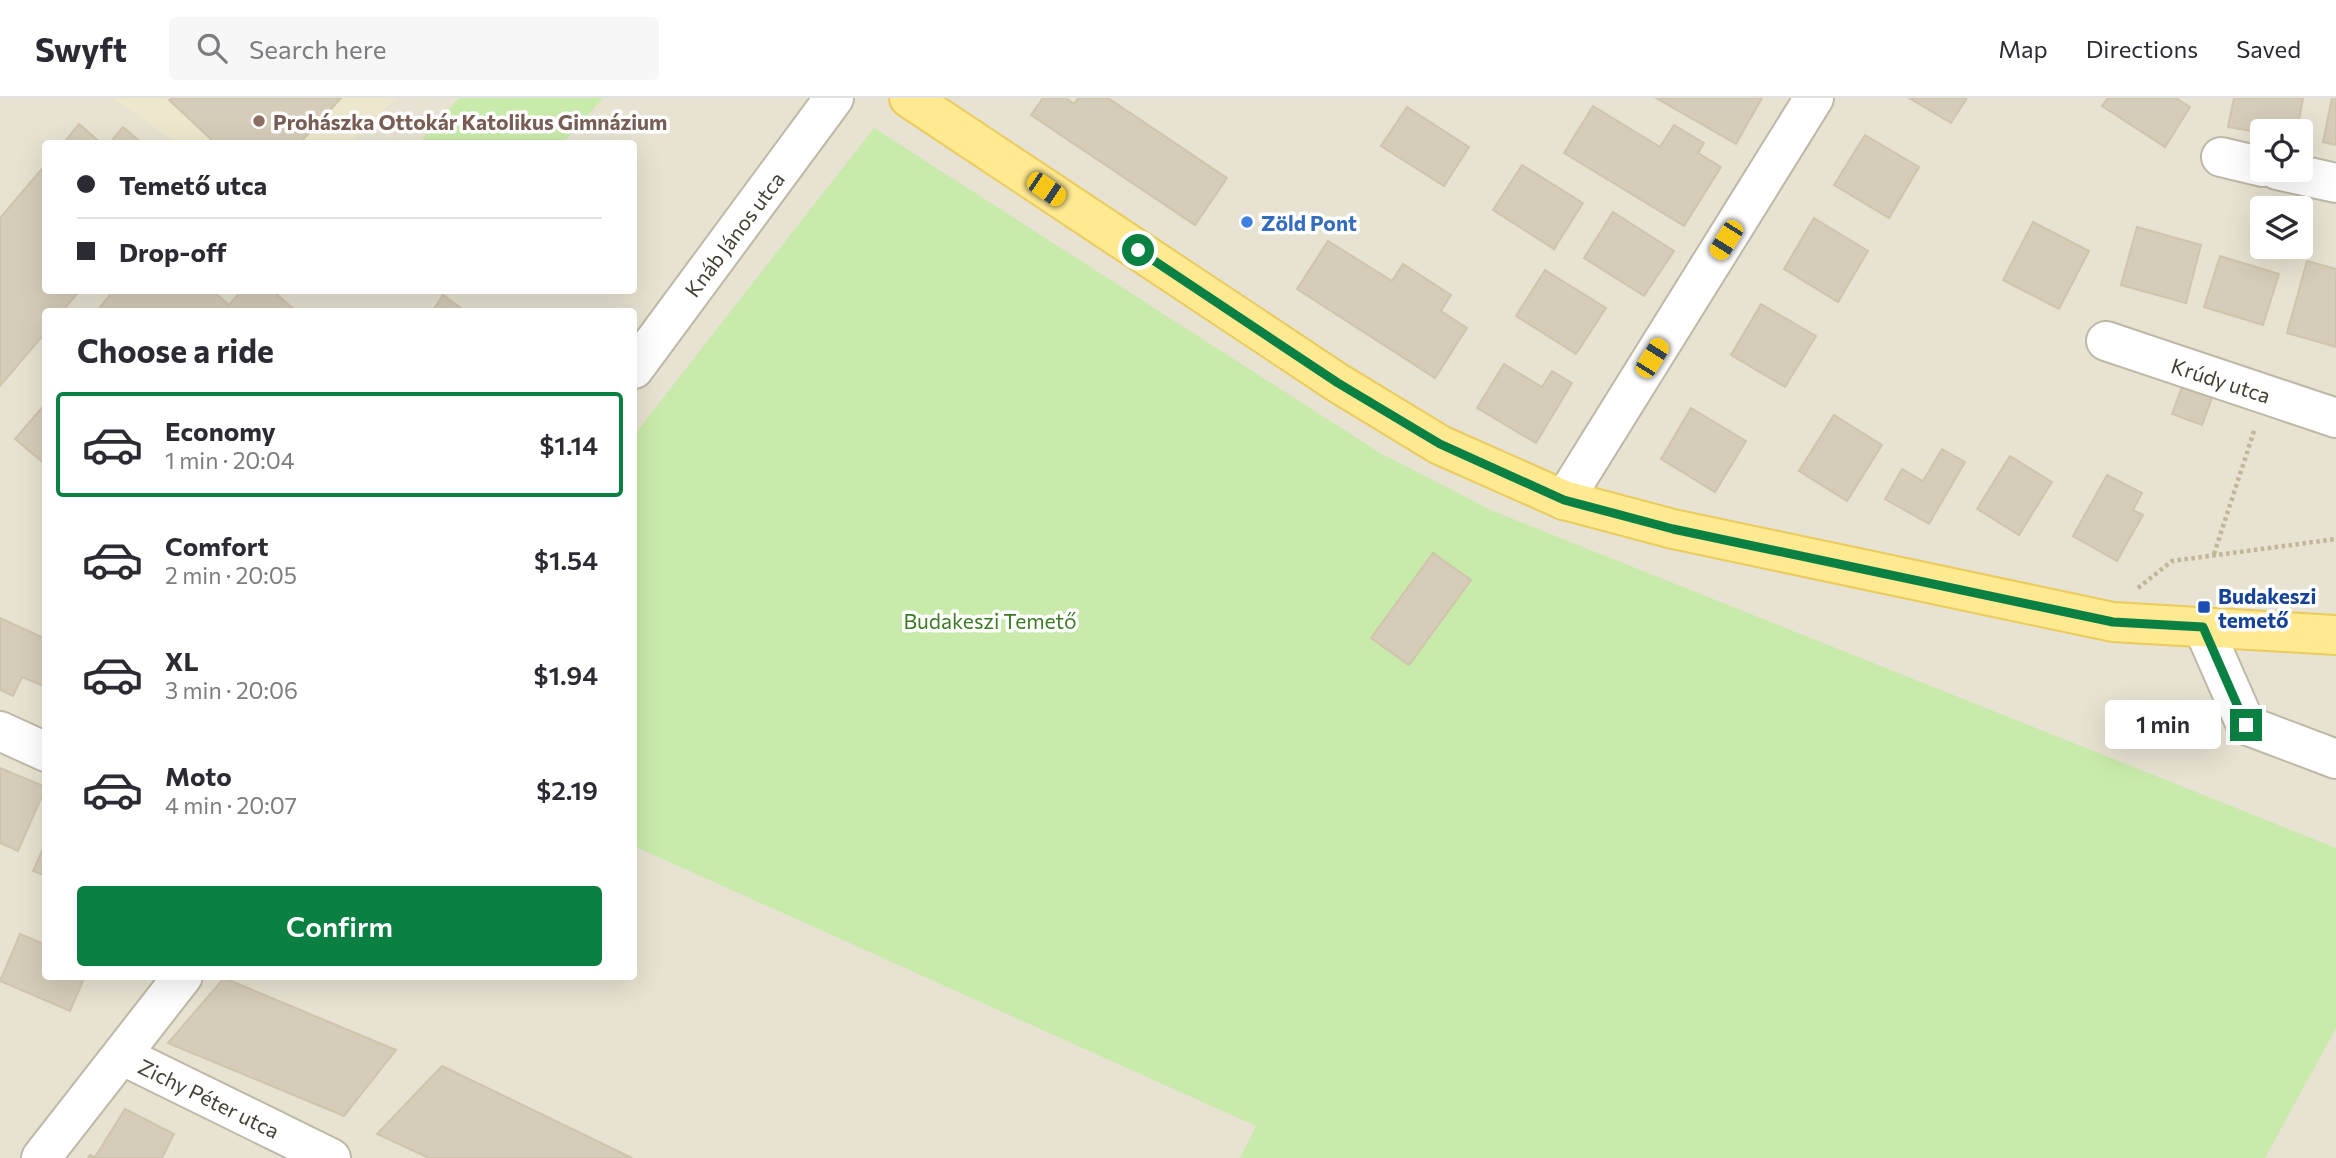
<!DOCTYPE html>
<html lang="en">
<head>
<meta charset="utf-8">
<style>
	:root { --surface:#fff; --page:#f7f7f7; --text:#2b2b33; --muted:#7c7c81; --line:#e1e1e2; --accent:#0b8043 }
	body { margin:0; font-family:Commissioner,sans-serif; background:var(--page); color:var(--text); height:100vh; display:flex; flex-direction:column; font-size:26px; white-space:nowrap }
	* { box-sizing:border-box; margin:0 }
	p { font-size:23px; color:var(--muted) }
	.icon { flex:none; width:38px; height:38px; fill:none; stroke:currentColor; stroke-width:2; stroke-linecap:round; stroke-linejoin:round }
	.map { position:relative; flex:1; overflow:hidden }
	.details { position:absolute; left:42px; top:210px; width:595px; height:672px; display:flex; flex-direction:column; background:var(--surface); border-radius:7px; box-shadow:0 7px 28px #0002 }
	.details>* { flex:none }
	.banner { position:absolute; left:42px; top:42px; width:595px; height:154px; border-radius:7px; box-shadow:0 7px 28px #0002; display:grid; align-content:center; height:154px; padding:0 35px; background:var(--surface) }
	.tools { position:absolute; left:2250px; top:21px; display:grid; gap:14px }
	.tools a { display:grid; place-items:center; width:63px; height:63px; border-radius:7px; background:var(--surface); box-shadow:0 7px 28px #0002; font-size:35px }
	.end { position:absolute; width:32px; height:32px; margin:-16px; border:9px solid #0b8043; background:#fff; box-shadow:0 0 0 4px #fff }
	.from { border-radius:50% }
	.bubble { position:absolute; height:49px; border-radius:7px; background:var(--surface); box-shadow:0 7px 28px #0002; font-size:23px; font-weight:600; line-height:49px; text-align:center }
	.car { position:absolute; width:21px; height:42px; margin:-21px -10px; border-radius:9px; box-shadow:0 0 5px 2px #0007; background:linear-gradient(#f5c518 24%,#345 0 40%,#f5c518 0 76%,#345 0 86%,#f5c518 0) }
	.banner b { display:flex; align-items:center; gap:24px; height:66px; font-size:26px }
	.banner b+b { border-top:2px solid var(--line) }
	.banner i { width:18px; height:18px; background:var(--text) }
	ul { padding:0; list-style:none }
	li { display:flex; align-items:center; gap:21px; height:105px; margin:0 14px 10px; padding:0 21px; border:4px solid transparent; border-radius:7px }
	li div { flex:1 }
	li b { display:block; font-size:26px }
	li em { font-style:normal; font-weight:600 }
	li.on { border-color:var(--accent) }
	li>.icon { width:63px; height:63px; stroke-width:1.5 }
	h2 { padding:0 35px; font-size:32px; line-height:84px }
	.action { display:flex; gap:14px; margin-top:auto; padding:14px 35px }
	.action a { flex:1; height:80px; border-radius:7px; background:var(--accent); color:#fff; font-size:28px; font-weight:600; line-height:80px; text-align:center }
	header { display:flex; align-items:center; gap:42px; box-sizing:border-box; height:98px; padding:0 35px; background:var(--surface); border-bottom:2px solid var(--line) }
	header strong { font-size:33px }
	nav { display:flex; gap:38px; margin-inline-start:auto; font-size:24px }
	.search { width:490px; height:63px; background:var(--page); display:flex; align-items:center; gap:18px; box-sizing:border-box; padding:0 24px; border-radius:7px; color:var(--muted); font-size:26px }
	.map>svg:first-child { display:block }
	.residential { fill:#e7e2d1; fill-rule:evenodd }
	.education { fill:#ede7cd }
	.green { fill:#c8eaaa }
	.building { fill:#d5ccb9; stroke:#d0c5ab; stroke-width:2 }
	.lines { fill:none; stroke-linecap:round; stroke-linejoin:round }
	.minor-casing { stroke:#bfb8a6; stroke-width:42 }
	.major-casing { stroke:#eacb5b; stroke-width:42 }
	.path { stroke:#c1b696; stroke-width:4.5; stroke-dasharray:3.5 3.5; stroke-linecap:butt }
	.minor { stroke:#fff; stroke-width:38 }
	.major { stroke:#ffe991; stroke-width:38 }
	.route { stroke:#0b8043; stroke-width:9 }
	.education-dot { fill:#8d6e63; stroke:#fff; stroke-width:2.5 }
	.shop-dot { fill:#3f7fe0; stroke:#fff; stroke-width:2.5 }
	.transit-dot { fill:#1a4fb4; stroke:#fff; stroke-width:2.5 }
	.labels { text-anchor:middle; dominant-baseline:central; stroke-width:7; stroke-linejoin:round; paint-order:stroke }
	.education-label { font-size:21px; font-weight:bold; fill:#785e54; stroke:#fff; text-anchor:start }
	.shop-label { font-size:21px; font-weight:bold; fill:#366cbe; stroke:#fff; text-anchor:start }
	.street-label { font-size:21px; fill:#454033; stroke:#fff }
	.transit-label { font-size:21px; font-weight:bold; fill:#164399; stroke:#fff; text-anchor:start }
	.park-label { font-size:21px; fill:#3d7a24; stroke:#fff }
</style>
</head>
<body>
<header>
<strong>Swyft</strong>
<div class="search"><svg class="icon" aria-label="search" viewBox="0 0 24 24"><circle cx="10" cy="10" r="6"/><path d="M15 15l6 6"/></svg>Search here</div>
<nav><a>Map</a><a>Directions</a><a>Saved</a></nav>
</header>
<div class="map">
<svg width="2336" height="1060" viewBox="0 0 2336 1060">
	<rect width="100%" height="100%" fill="#f3f0e4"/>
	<path class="residential" d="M0 0H2336V1060H0ZM2263 33H2301V72H2263ZM46 46H634V192H46ZM2263 110H2301V149H2263ZM46 214H634V878H46Z"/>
	<path class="education" d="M113 0H396L349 46 177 45Z"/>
	<path class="green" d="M459 0H603L563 45H419Z
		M874 30 1380 355 1493 413 2336 750V930L2265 1060H1240L1256 1028 634 748V337Z"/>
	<path class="building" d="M172 0H341L299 46H216L169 2Z
		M1043 0H1066L1074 6 1078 0H1108L1227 80 1195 127 1031 17Z
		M1656 0H1762L1736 46Z
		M1909 0H1967L1951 25Z
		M2108 0H2176L2190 9 2165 49 2102 8Z
		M2234 0H2303L2297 33 2263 35 2228 29Z
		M2332 0H2336V47L2323 44Z
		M1593 8 1660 49 1674 27 1704 45 1698 55 1721 69 1684 128 1564 55Z
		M1407 9 1469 49 1444 88 1381 48Z
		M79 26 102 46H63Z
		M123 29 143 46H109Z
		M1865 37 1919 69 1889 120 1834 87Z
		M46 66V192H80L62 214H46V234L0 288V120Z
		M1522 67 1583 105 1554 151 1493 112Z
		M1613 114 1674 153 1644 198 1584 160Z
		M1814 120 1868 153 1838 204 1784 171Z
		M2033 124 2089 153 2059 211 2003 182Z
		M2137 129 2201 147 2186 205 2121 187Z
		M1328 143 1392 183 1403 166 1451 197 1441 213 1467 230 1435 280 1297 191Z
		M2220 158 2279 176 2263 227 2204 209Z
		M2307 163 2336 171V249L2287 235Z
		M1545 172 1606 210 1576 256 1516 218Z
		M114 192H212L229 207 242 192H272L297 214H96Z
		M443 197 466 214H432Z
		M1761 206 1816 238 1785 289 1731 257Z
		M1504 266 1542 289 1552 273 1572 285 1536 345 1477 310Z
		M2183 286 2213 297 2202 327 2172 316Z
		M46 305V367L15 341Z
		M1691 310 1746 343 1715 394 1661 361Z
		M1834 317 1882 347 1847 403 1799 373Z
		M1942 351 1965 364 1929 426 1885 401 1902 371 1923 383Z
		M2010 358 2052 384 2019 437 1977 411Z
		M2107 377 2142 395 2133 412 2143 417 2117 463 2073 438Z
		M1433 455 1471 482 1409 567 1371 540Z
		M0 520 46 541V589L22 579 13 598 0 592Z
		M0 670 46 689 18 753 0 745Z
		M46 744V778L33 773Z
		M20 836 46 847V878H85L70 913 0 883Z
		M224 880 396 952 344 1018 168 945Z
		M442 968 632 1060H429L377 1036Z
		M125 1011 174 1036 162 1060H88L90 1057 95 1059Z"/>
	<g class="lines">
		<g class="minor-casing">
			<path id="minor" d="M2221 59 2263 69
				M2277 72 2336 85
				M2106 243 2336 320
				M634 271 834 0
				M1564 402 1814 0
				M2203 529 2246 627 2336 661
				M0 633 46 654
				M123 958 331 1060
				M41 1060 183 878"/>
		</g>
		<g class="major-casing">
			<path id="major" d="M909 0 1338 285 1440 347 1564 402 1673 431 2113 524 2336 537"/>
		</g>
		<path class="path" d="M2214 456 2255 330
			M2138 490 2172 463 2336 441"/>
		<use href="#minor" class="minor"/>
		<use href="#major" class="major"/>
	</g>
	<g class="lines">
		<path class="route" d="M1138 152 1338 285 1440 346 1564 402 1673 431 2113 524 2203 529 2246 627"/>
	</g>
	<circle class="education-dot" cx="259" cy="23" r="7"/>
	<circle class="shop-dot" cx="1247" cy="124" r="7"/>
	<rect class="transit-dot" x="2197" y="502" width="14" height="14" rx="3.5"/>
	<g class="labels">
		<g class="education-label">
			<text x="273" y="23">Prohászka Ottokár Katolikus Gimnázium</text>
		</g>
		<g class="shop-label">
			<text x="1261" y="124">Zöld Pont</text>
		</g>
		<g class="street-label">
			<text transform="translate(734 136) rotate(-53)">Knáb János utca</text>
			<text transform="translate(2221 282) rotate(18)">Krúdy utca</text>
			<text transform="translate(209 1000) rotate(26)">Zichy Péter utca</text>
		</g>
		<g class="transit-label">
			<text x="2218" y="497">Budakeszi<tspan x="2218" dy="24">temető</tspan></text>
		</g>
		<g class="park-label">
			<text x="990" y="522">Budakeszi Temető</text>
		</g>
	</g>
</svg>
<div class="tools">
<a><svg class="icon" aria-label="locate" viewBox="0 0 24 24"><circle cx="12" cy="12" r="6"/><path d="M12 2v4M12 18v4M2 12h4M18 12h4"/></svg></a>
<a><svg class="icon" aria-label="layers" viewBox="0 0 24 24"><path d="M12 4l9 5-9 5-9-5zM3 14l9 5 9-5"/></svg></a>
</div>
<i class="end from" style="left:1138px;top:152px"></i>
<i class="end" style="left:2246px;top:627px"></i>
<div class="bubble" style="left:2105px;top:602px;width:116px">1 min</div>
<i class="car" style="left:1046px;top:91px;rotate:124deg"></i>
<i class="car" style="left:1726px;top:142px;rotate:212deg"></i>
<i class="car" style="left:1652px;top:260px;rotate:32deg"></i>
<div class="banner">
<b><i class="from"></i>Temető utca</b>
<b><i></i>Drop-off</b>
</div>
<section class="details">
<h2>Choose a ride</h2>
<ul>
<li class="on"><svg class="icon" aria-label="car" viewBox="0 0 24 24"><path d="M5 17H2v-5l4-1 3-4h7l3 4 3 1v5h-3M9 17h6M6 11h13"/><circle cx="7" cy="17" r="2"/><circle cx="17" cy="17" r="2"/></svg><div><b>Economy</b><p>1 min · 20:04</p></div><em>$1.14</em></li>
<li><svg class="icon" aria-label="car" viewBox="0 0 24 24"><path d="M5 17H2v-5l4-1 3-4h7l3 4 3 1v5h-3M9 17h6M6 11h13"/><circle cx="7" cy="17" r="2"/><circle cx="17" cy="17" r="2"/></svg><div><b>Comfort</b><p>2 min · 20:05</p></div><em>$1.54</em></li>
<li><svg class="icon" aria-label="car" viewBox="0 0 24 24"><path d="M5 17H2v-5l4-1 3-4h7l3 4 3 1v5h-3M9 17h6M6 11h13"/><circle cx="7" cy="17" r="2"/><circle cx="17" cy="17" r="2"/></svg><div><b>XL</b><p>3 min · 20:06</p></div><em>$1.94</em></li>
<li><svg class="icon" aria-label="car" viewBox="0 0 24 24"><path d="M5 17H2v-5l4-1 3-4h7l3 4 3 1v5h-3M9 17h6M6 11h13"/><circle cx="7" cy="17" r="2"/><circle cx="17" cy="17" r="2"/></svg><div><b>Moto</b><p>4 min · 20:07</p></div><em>$2.19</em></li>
</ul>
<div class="action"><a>Confirm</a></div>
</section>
</div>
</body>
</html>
